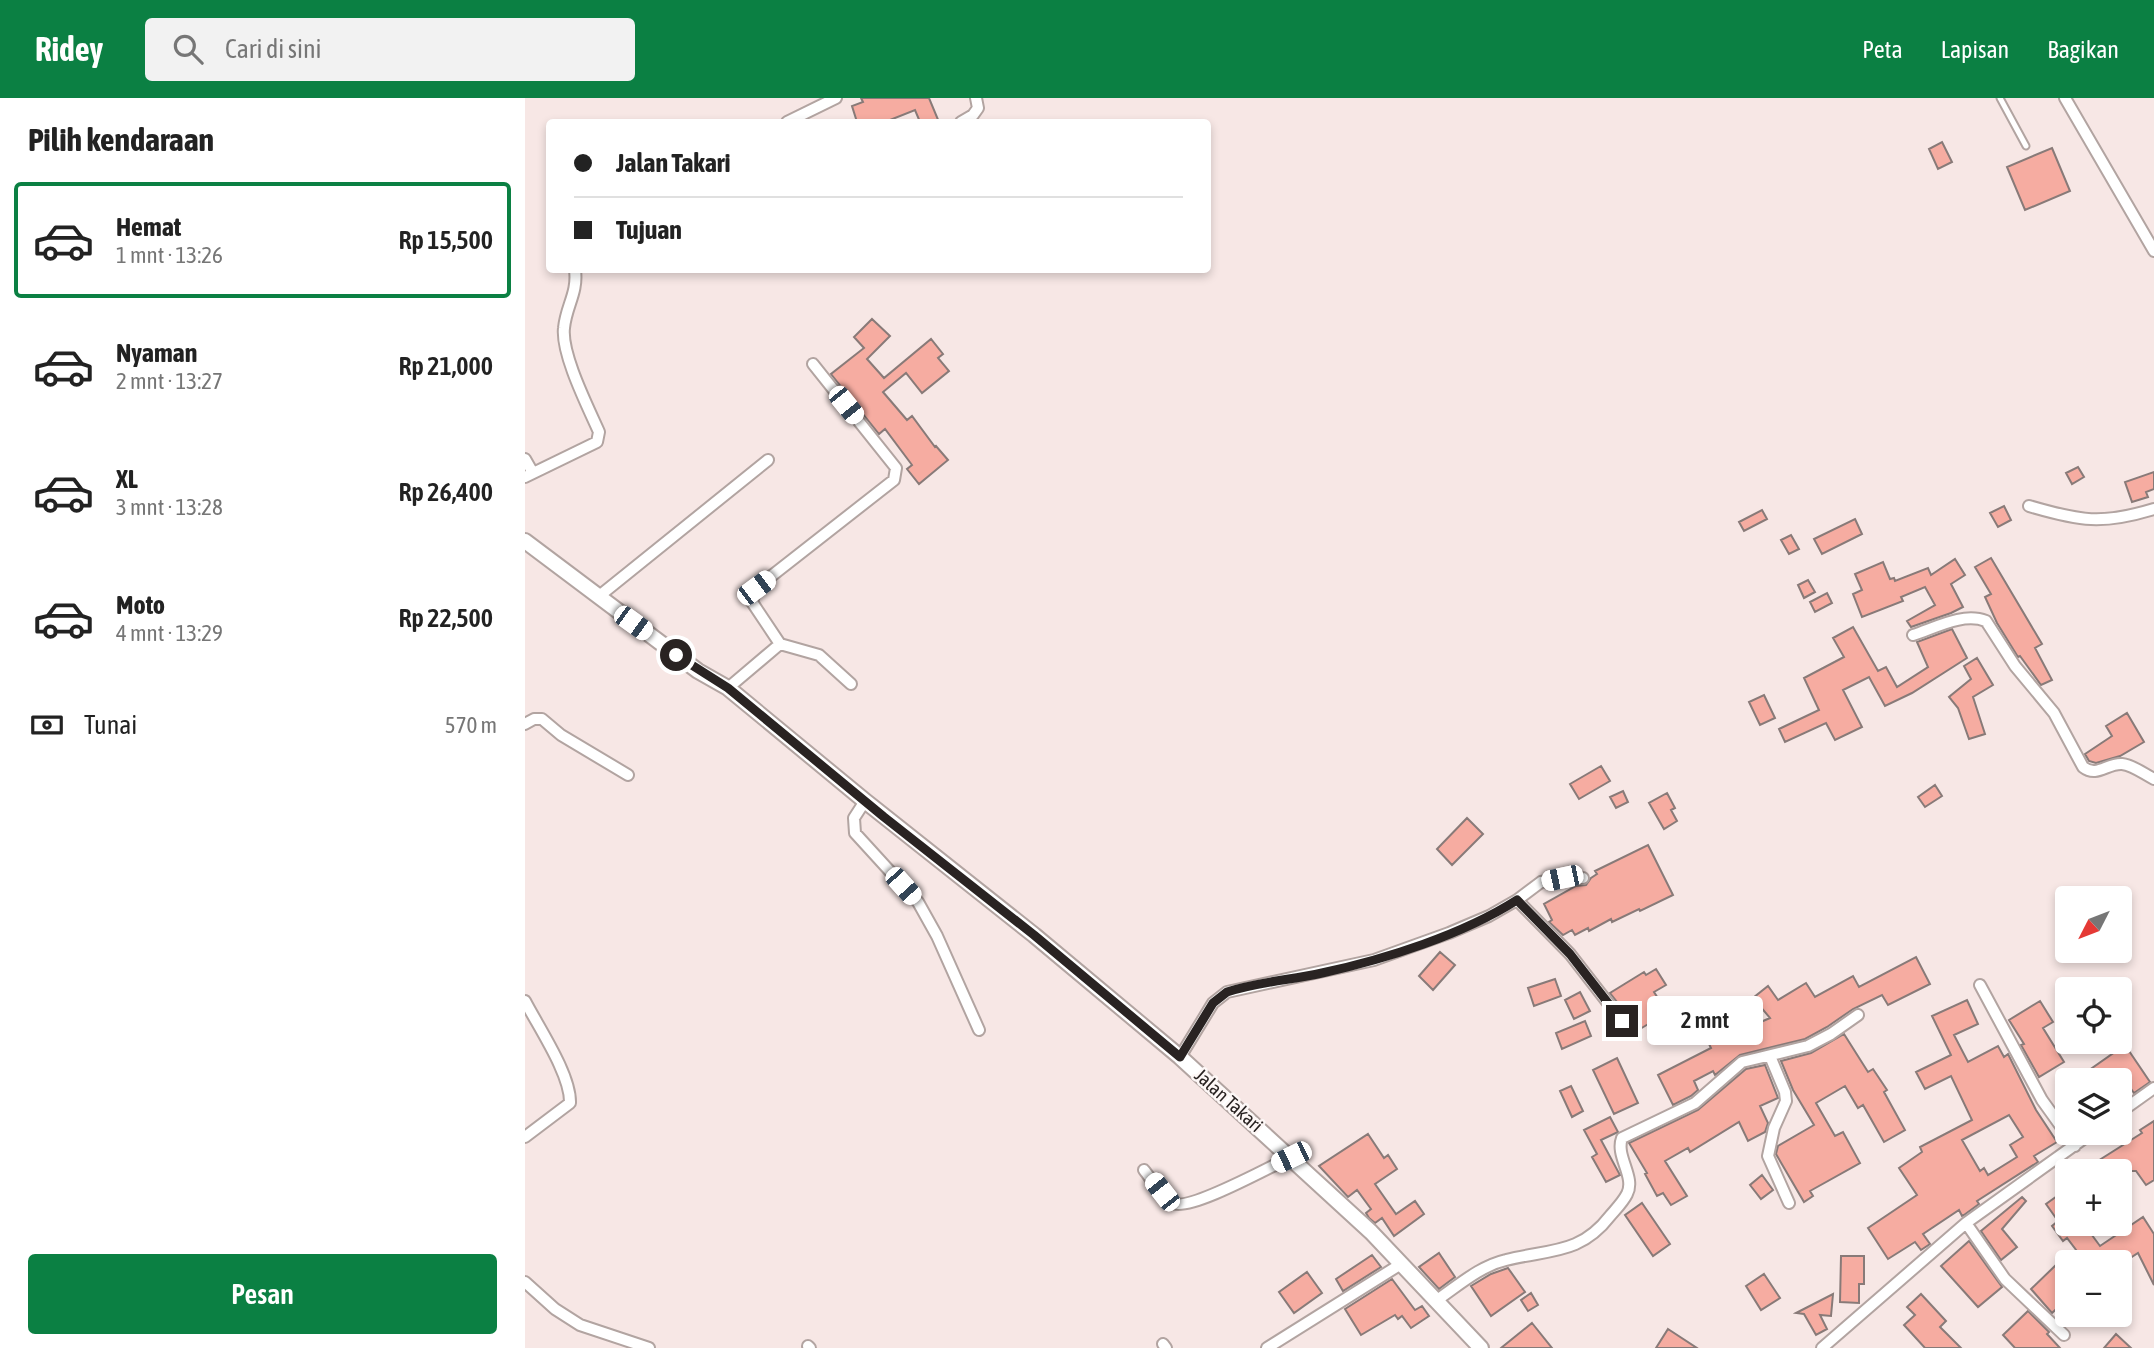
<!DOCTYPE html>
<html lang="id">
<head>
<meta charset="utf-8">
<style>
	:root { --surface:#fff; --page:#f2f2f2; --text:#222; --muted:#767676; --line:#e0e0e0; --accent:#0b8043 }
	body { margin:0; font-family:"Asap Condensed",sans-serif; background:var(--page); color:var(--text); height:100vh; display:flex; flex-direction:column; font-size:26px; white-space:nowrap }
	* { box-sizing:border-box; margin:0 }
	p { font-size:23px; color:var(--muted) }
	.icon { flex:none; width:38px; height:38px; fill:none; stroke:currentColor; stroke-width:2; stroke-linecap:round; stroke-linejoin:round }
	.map { position:relative; flex:1; overflow:hidden }
	.sheet { display:flex; flex-direction:column; background:var(--surface); width:525px }
	.sheet>* { flex:none }
	.guide { position:absolute; left:21px; top:21px; width:665px; height:154px; border-radius:7px; box-shadow:0 4px 10px #0003; display:grid; align-content:center; height:154px; padding:0 28px; background:var(--surface) }
	.needle { width:46px; rotate:228deg }
	.fabs { position:absolute; left:1530px; top:788px; display:grid; gap:14px }
	.fabs a { display:grid; place-items:center; width:77px; height:77px; border-radius:7px; background:var(--surface); box-shadow:0 4px 10px #0003; font-size:35px }
	.end { position:absolute; width:32px; height:32px; margin:-16px; border:9px solid #292322; background:#fff; box-shadow:0 0 0 4px #fff }
	.from { border-radius:50% }
	.bubble { position:absolute; height:49px; border-radius:7px; background:var(--surface); box-shadow:0 4px 10px #0003; font-size:23px; font-weight:600; line-height:49px; text-align:center }
	.car { position:absolute; width:21px; height:42px; margin:-21px -10px; border-radius:9px; box-shadow:0 0 5px 2px #0007; background:linear-gradient(#fff 24%,#345 0 40%,#fff 0 76%,#345 0 86%,#fff 0) }
	.guide b { display:flex; align-items:center; gap:24px; height:66px; font-size:26px }
	.guide b+b { border-top:2px solid var(--line) }
	.guide i { width:18px; height:18px; background:var(--text) }
	ul { padding:0; list-style:none }
	li { display:flex; align-items:center; gap:21px; height:116px; margin:0 14px 10px; padding:0 14px; border:4px solid transparent; border-radius:7px }
	li div { flex:1 }
	li b { display:block; font-size:26px }
	li em { font-style:normal; font-weight:600 }
	li.selected { border-color:var(--accent) }
	li>.icon { width:63px; height:63px; stroke-width:1.5 }
	h2 { padding:0 28px; font-size:32px; line-height:84px }
	.pay { display:flex; align-items:center; gap:18px; height:77px; padding:0 28px; font-size:26px }
	.pay p { margin-inline-start:auto }
	.cta { display:flex; gap:14px; margin-top:auto; padding:14px 28px }
	.cta a { flex:1; height:80px; border-radius:7px; background:var(--accent); color:#fff; font-size:28px; font-weight:600; line-height:80px; text-align:center }
	header { display:flex; align-items:center; gap:42px; box-sizing:border-box; height:98px; padding:0 35px; background:var(--accent); color:#fff }
	header strong { font-size:33px }
	nav { display:flex; gap:38px; margin-inline-start:auto; font-size:24px }
	.search { width:490px; height:63px; background:var(--page); display:flex; align-items:center; gap:18px; box-sizing:border-box; padding:0 24px; border-radius:7px; color:var(--muted); font-size:26px }
	main { display:flex; flex:1; min-height:0 }
	.map>svg:first-child { display:block }
	.building { fill:#f6aca1; stroke:#887a78; stroke-width:2; fill-rule:evenodd }
	.lines { fill:none; stroke-linecap:round; stroke-linejoin:round }
	.service-casing { stroke:#b2a4a1; stroke-width:9 }
	.minor-casing { stroke:#b2a4a1; stroke-width:14 }
	.tertiary-casing { stroke:#b2a4a1; stroke-width:18 }
	.service { stroke:#fff; stroke-width:5 }
	.minor { stroke:#fff; stroke-width:10 }
	.tertiary { stroke:#fff; stroke-width:14 }
	.route { stroke:#292322; stroke-width:9 }
	.labels { text-anchor:middle; dominant-baseline:central; stroke-width:5; stroke-linejoin:round; paint-order:stroke }
	.street-label { font-size:19px; fill:#292322; stroke:#fdf7f6 }
</style>
</head>
<body>
<header>
<strong>Ridey</strong>
<div class="search"><svg class="icon" aria-label="search" viewBox="0 0 24 24"><circle cx="10" cy="10" r="6"/><path d="M15 15l6 6"/></svg>Cari di sini</div>
<nav><a>Peta</a><a>Lapisan</a><a>Bagikan</a></nav>
</header>
<main>
<section class="sheet">
<h2>Pilih kendaraan</h2>
<ul>
<li class="selected"><svg class="icon" aria-label="car" viewBox="0 0 24 24"><path d="M5 17H2v-5l4-1 3-4h7l3 4 3 1v5h-3M9 17h6M6 11h13"/><circle cx="7" cy="17" r="2"/><circle cx="17" cy="17" r="2"/></svg><div><b>Hemat</b><p>1 mnt · 13:26</p></div><em>Rp 15,500</em></li>
<li><svg class="icon" aria-label="car" viewBox="0 0 24 24"><path d="M5 17H2v-5l4-1 3-4h7l3 4 3 1v5h-3M9 17h6M6 11h13"/><circle cx="7" cy="17" r="2"/><circle cx="17" cy="17" r="2"/></svg><div><b>Nyaman</b><p>2 mnt · 13:27</p></div><em>Rp 21,000</em></li>
<li><svg class="icon" aria-label="car" viewBox="0 0 24 24"><path d="M5 17H2v-5l4-1 3-4h7l3 4 3 1v5h-3M9 17h6M6 11h13"/><circle cx="7" cy="17" r="2"/><circle cx="17" cy="17" r="2"/></svg><div><b>XL</b><p>3 mnt · 13:28</p></div><em>Rp 26,400</em></li>
<li><svg class="icon" aria-label="car" viewBox="0 0 24 24"><path d="M5 17H2v-5l4-1 3-4h7l3 4 3 1v5h-3M9 17h6M6 11h13"/><circle cx="7" cy="17" r="2"/><circle cx="17" cy="17" r="2"/></svg><div><b>Moto</b><p>4 mnt · 13:29</p></div><em>Rp 22,500</em></li>
</ul>
<div class="pay"><svg class="icon" aria-label="cash" viewBox="0 0 24 24"><path d="M3 7h18v10H3z"/><circle cx="12" cy="12" r="2"/></svg>Tunai<p>570 m</p></div>
<div class="cta"><a>Pesan</a></div>
</section>
<div class="map">
<svg width="1629" height="1250" viewBox="0 0 1629 1250">
	<rect width="100%" height="100%" fill="#f7e7e5"/>
	<path class="building" d="M336 0H404L414 24H395L390 12 360 24H332L327 8 338 4Z
		M1417 44 1427 64 1413 71 1404 51Z
		M1527 50 1545 93 1500 112 1482 69Z
		M347 221 365 238 342 261 359 280 406 241 418 256 413 260 424 273 397 295 381 275 358 294 382 322 387 318 410 349 411 348 423 362 394 386 382 371 387 367 360 331 354 336 306 276 339 250 329 239Z
		M1553 369 1559 379 1547 386 1541 375Z
		M1629 374V391L1621 394 1623 399 1607 404 1600 384Z
		M1479 408 1486 422 1473 429 1465 415Z
		M1237 412 1242 421 1219 433 1214 424Z
		M1330 421 1337 436 1297 456 1289 441Z
		M1266 437 1274 451 1264 456 1256 442Z
		M1466 460 1517 546 1510 550 1527 582 1516 587 1495 558 1493 559 1472 525 1460 499 1466 496 1450 469Z
		M1430 461 1440 477 1426 486 1438 509 1426 515 1386 529 1382 523 1410 507 1400 489 1376 499 1378 503 1337 519 1328 496 1337 492 1330 476 1358 464 1365 481 1369 480 1370 483 1403 470 1406 477Z
		M1283 482 1290 494 1279 500 1273 487Z
		M1302 495 1307 505 1290 514 1285 504Z
		M1328 529 1353 573 1361 569 1372 589 1403 569 1392 544 1427 531 1442 560 1387 595 1360 608 1344 579 1318 592 1337 629 1310 642 1301 625 1260 644 1254 631 1294 612 1279 580 1319 559 1308 540Z
		M1452 560 1468 587 1448 599 1460 636 1444 641 1433 610 1424 599 1446 581 1439 568Z
		M1239 597 1250 620 1235 627 1224 604Z
		M1602 615 1619 644 1595 658 1571 665 1564 663 1560 656 1587 638 1581 628Z
		M1076 668 1085 683 1054 701 1045 686Z
		M1410 687 1417 698 1400 709 1393 699Z
		M1098 693 1103 704 1091 710 1085 699Z
		M1142 695 1150 710 1146 712 1152 723 1139 731 1124 705Z
		M942 720 958 736 927 767 912 751Z
		M1123 747 1148 797 1115 813 1114 811 1087 824 1086 821 1064 833 1063 830 1050 837 1047 832 1038 837 1024 824 1027 822 1019 806 1051 788 1061 787 1066 780 1072 776 1070 773Z
		M915 854 930 867 908 892 894 878Z
		M1391 859 1405 886 1363 907 1357 897 1328 911 1302 929 1280 941 1215 957 1190 977 1188 973 1169 983 1173 992 1166 998 1148 1007 1133 977 1186 950 1184 946 1245 920 1228 900 1243 888 1253 902 1281 885 1290 899 1328 878 1334 889Z
		M1131 871 1141 887 1129 894 1145 919 1128 930 1125 925 1110 934 1104 926 1103 918 1085 895 1119 874 1121 877Z
		M1030 881 1036 898 1009 908 1003 890Z
		M1055 894 1065 913 1049 921 1040 902Z
		M1442 902 1453 926 1429 937 1443 964 1473 948 1479 959 1483 956 1511 1012 1532 1044 1509 1058 1513 1064 1452 1103 1454 1106 1439 1117 1437 1118 1434 1112 1398 1136 1405 1146 1396 1152 1390 1144 1363 1161 1343 1130 1392 1097 1374 1070 1397 1054 1395 1049 1447 1022 1426 978 1400 991 1391 974 1426 957 1407 918ZM1484 1017 1498 1039 1485 1047 1492 1059 1463 1077 1459 1070 1455 1073 1437 1042Z
		M1515 903 1528 924 1518 930 1539 964 1514 979 1496 947 1499 946 1484 922Z
		M1060 923 1066 938 1037 951 1031 935Z
		M1319 936 1343 974 1348 971 1362 992 1359 994 1380 1032 1359 1044 1338 1007 1333 1010 1320 988 1291 1005 1310 1038 1318 1034 1335 1065 1285 1093 1288 1098 1279 1104 1251 1056 1253 1048 1289 1027 1268 992 1256 963 1286 955Z
		M1600 947 1625 984 1609 995 1606 991 1594 1000V982H1550Z
		M1092 960 1113 1005 1089 1016 1068 972Z
		M1240 967 1253 1000 1235 1008 1243 1025 1240 1034 1223 1043 1214 1024 1165 1054 1163 1050 1140 1063 1162 1098 1146 1107 1138 1095 1132 1098 1120 1076 1122 1075 1104 1045 1173 1012 1221 971Z
		M1046 988 1058 1013 1047 1019 1035 993Z
		M1085 1019 1093 1034 1076 1042 1095 1077 1081 1084 1067 1059 1072 1056 1059 1032Z
		M1629 1023V1082L1621 1087 1611 1073H1557L1617 1035 1615 1032Z
		M843 1036 859 1060 863 1057 872 1071 850 1086 871 1116 890 1103 899 1116 869 1138 857 1120 850 1125 844 1120 841 1115 846 1111 832 1092 823 1099 794 1068Z
		M1237 1077 1248 1092 1236 1101 1225 1087Z
		M1542 1091V1125H1558L1575 1148 1618 1119 1629 1136V1187L1613 1155 1596 1166 1595 1164H1565L1561 1158 1558 1161 1542 1140 1538 1143 1527 1128 1533 1123 1521 1106Z
		M1497 1099 1501 1103 1477 1131 1492 1149 1476 1162 1456 1133Z
		M1117 1105 1145 1146 1128 1158 1100 1117Z
		M1444 1143 1477 1189 1453 1209 1416 1168Z
		M914 1155 930 1179 914 1191 894 1169Z
		M847 1157 856 1169 818 1193 811 1181Z
		M1316 1158H1339V1186H1334V1205L1315 1204Z
		M1532 1166 1542 1176V1201L1527 1215 1506 1191Z
		M983 1170 1000 1194 966 1218 946 1188 966 1176Z
		M782 1174 797 1195 769 1215 754 1194Z
		M1239 1176 1255 1200 1236 1212 1221 1188Z
		M867 1181 890 1212 897 1208 904 1218 886 1230 877 1218 873 1221 870 1217 836 1237 820 1211Z
		M1006 1195 1013 1207 1003 1213 996 1202Z
		M1308 1196 1306 1218 1295 1217 1302 1231 1291 1237 1279 1216 1271 1215Z
		M1396 1196 1421 1223 1415 1229 1436 1250H1400L1379 1227 1390 1217 1382 1209Z
		M1503 1213 1524 1234 1522 1236 1535 1250H1490L1478 1237Z
		M1007 1225 1027 1250H976Z
		M1143 1231 1172 1250H1131Z
		M1591 1236 1606 1250H1579Z"/>
	<g class="lines">
		<g class="service-casing">
			<path id="service" d="M1475 0 1501 48"/>
		</g>
		<g class="minor-casing">
			<path id="minor" d="M1540 0 1629 153
				M262 24 311 0
				M436 24 448 17 453 10 451 0
				M0 361 8 375
				M0 379 72 344 74 334C63 309 36 256 39 230 41 208 53 195 50 172
				M1504 408C1555 423 1577 427 1629 411
				M73 499 243 362
				M1388 537C1410 530 1438 514 1461 523L1490 568 1529 615 1558 669C1572 680 1582 665 1597 666 1608 667 1619 676 1629 681
				M255 546 294 557 326 586
				M203 590 255 546 227 504 231 490 369 382 371 370 288 266
				M0 626 9 621H17L36 637 103 677
				M340 703 329 720 330 735 393 804 412 838 454 932
				M992 802 1045 856 1097 923
				M1455 887 1517 1002 1550 1048
				M0 903C14 930 46 977 45 1005L0 1039
				M1245 958 1260 994 1261 1003 1249 1030 1243 1058 1264 1105
				M655 959 688 905 702 894 849 862 924 835 964 818 992 802 1016 784 1037 780H1058
				M1594 1015 1629 990
				M619 1072C627 1082 636 1098 648 1105 664 1114 746 1068 766 1059
				M1441 1125 1480 1181 1539 1237
				M0 1184 30 1211 55 1227 124 1250
				M912 1202C934 1187 955 1168 981 1162 1024 1151 1055 1157 1085 1118 1091 1111 1098 1104 1102 1096 1111 1079 1090 1058 1097 1040L1170 1005 1217 964 1283 948 1306 936 1333 917
				M638 1246 641 1250
				M283 1248 285 1250
				M742 1250 876 1166
				M1297 1250 1441 1125 1568 1034"/>
		</g>
		<g class="tertiary-casing">
			<path id="tertiary" d="M0 443 173 573 203 590 340 703 509 837 655 959 846 1134 956 1250"/>
		</g>
		<use href="#service" class="service"/>
		<use href="#minor" class="minor"/>
		<use href="#tertiary" class="tertiary"/>
	</g>
	<g class="lines">
		<path class="route" d="M151 557 203 590 359 719 509 837 655 959 688 905 702 894C733 884 765 882 797 875 861 861 937 837 992 802L1045 856 1097 923"/>
	</g>
	<g class="labels">
		<g class="street-label">
			<text transform="translate(704 1002) rotate(42)">Jalan Takari</text>
		</g>
	</g>
</svg>
<div class="fabs">
<a><svg class="needle" viewBox="-14 -14 28 28"><path d="M0-13l5 13h-10z" fill="#e53935"/><path d="M0 13l5-13h-10z" fill="#767676"/></svg></a>
<a><svg class="icon" aria-label="locate" viewBox="0 0 24 24"><circle cx="12" cy="12" r="6"/><path d="M12 2v4M12 18v4M2 12h4M18 12h4"/></svg></a>
<a><svg class="icon" aria-label="layers" viewBox="0 0 24 24"><path d="M12 4l9 5-9 5-9-5zM3 14l9 5 9-5"/></svg></a>
<a>+</a>
<a>−</a>
</div>
<i class="end from" style="left:151px;top:557px"></i>
<i class="end" style="left:1097px;top:923px"></i>
<div class="bubble" style="left:1122px;top:898px;width:116px">2 mnt</div>
<i class="car" style="left:321px;top:307px;rotate:141deg"></i>
<i class="car" style="left:231px;top:490px;rotate:53deg"></i>
<i class="car" style="left:108px;top:525px;rotate:126deg"></i>
<i class="car" style="left:1037px;top:780px;rotate:258deg"></i>
<i class="car" style="left:378px;top:788px;rotate:138deg"></i>
<i class="car" style="left:766px;top:1059px;rotate:244deg"></i>
<i class="car" style="left:637px;top:1094px;rotate:322deg"></i>
<div class="guide">
<b><i class="from"></i>Jalan Takari</b>
<b><i></i>Tujuan</b>
</div>
</div>
</main>
</body>
</html>
